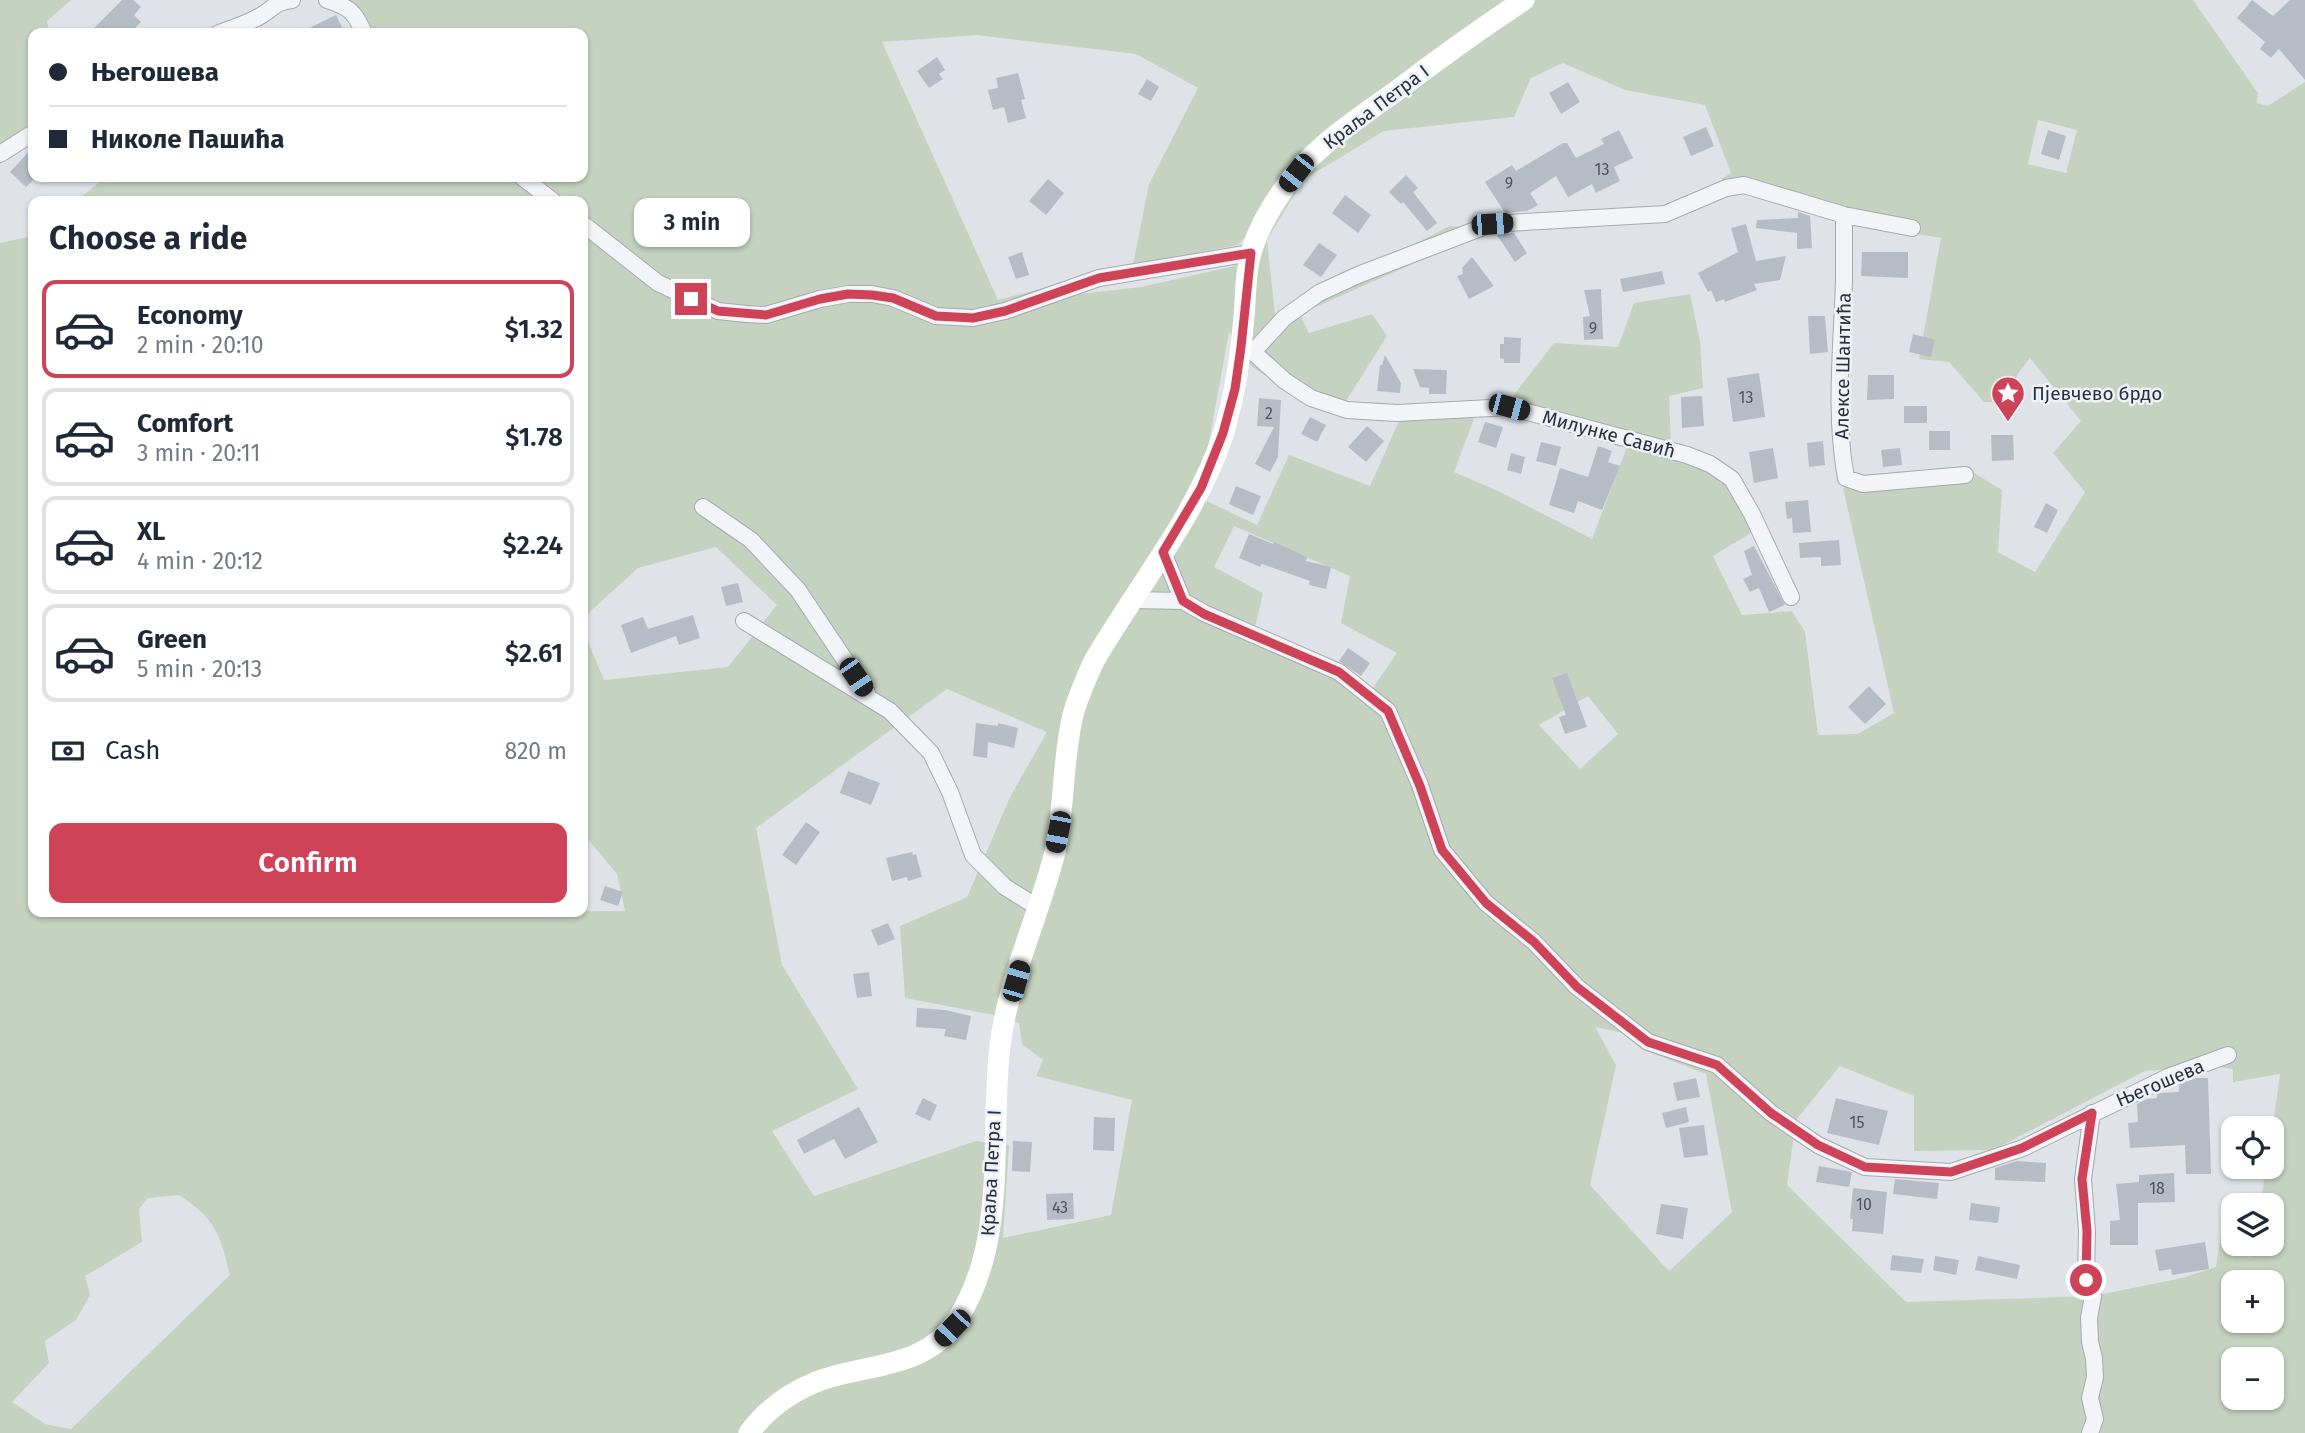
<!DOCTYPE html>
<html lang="en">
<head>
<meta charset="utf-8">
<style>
	:root { --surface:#fff; --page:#f6f6f7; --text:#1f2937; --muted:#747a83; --line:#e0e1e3; --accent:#ce4358 }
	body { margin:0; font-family:"Fira Sans",sans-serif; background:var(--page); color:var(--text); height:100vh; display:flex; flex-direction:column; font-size:26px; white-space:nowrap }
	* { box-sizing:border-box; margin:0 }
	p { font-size:23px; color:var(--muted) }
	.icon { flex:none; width:38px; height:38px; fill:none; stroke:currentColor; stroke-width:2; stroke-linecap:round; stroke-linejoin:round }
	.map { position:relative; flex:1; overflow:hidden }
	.side { position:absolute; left:28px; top:196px; width:560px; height:721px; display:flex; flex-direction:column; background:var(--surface); border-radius:14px; box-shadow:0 2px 5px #0004 }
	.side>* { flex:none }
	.hud { position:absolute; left:28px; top:28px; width:560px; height:154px; border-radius:14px; box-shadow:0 2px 5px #0004; display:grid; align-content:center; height:154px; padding:0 21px; background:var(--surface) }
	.buttons { position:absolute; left:2221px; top:1116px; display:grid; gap:14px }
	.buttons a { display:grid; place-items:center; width:63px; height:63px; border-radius:14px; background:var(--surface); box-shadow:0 2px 5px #0004; font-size:35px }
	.end { position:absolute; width:32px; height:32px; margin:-16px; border:9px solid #ce4358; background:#fff; box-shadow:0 0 0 4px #fff }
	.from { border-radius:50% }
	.bubble { position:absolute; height:49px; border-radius:14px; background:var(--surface); box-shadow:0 2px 5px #0004; font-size:23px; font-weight:600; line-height:49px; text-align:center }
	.car { position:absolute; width:21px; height:42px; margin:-21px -10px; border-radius:9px; box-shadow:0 0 5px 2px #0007; background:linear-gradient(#222 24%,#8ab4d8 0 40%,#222 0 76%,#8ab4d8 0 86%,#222 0) }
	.hud b { display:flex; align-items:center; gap:24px; height:66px; font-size:26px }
	.hud b+b { border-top:2px solid var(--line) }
	.hud i { width:18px; height:18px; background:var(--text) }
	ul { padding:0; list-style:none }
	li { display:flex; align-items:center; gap:21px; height:98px; margin:0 14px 10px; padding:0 7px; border:4px solid var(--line); border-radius:14px }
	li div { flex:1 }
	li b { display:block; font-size:26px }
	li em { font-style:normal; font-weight:600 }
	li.on { border-color:var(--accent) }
	li>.icon { width:63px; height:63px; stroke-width:1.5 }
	h2 { padding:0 21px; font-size:32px; line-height:84px }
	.pay { display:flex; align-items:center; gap:18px; height:77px; padding:0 21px; font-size:26px }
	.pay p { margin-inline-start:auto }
	.button { display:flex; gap:14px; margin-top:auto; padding:14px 21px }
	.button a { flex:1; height:80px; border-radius:14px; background:var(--accent); color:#fff; font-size:28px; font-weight:600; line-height:80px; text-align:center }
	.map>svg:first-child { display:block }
	.green { fill:#c5d2c0; fill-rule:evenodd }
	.building { fill:#b6bcc5 }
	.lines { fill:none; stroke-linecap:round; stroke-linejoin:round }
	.street-casing { stroke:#a4aab2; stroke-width:18 }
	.street { stroke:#f2f4f7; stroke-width:16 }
	.secondary { stroke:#fff; stroke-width:21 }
	.route { stroke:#ce4358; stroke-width:9 }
	.labels { text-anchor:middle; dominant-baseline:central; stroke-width:5; stroke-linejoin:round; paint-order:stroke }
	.number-label { font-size:16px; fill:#4c5461 }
	.street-label { font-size:19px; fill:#283140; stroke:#eff2f6 }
	.poi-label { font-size:19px; fill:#283140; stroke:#eff2f6; text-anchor:start }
</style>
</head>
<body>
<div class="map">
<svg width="2305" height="1433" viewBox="0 0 2305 1433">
	<rect width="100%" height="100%" fill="#dfe3e8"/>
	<path class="green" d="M0 0H71L47 21 49 33H33V138L0 157Z
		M337 0H2193L2258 93 2257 103 2268 106 2305 82V1433H0V243L33 236V912L625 911 617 874 587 838 583 841V630L604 680 728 667 777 605 716 547 638 568 583 618V201H76L106 177H583V33H375ZM977 35 1136 54 1198 88 1149 184 1133 265 1238 245 1352 116 1369 124 1312 166 1248 240 1235 266 1141 287 1071 295 1055 285 998 300 882 42ZM1563 63 1625 90 1705 105 1731 173 1721 179C1790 212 1866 225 1941 238L1919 359 1949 362 1984 402 2013 403 2017 375 2030 358 2081 421 2053 453 2085 492 2035 572 1998 552 2002 490 1966 468 1864 479 1843 488 1894 713 1858 734 1818 735 1805 632 1792 611 1742 615 1713 556 1764 525 1726 467 1671 445 1669 396 1703 388 1700 341 1690 294 1634 303 1618 347 1554 343 1509 401 1627 447 1592 539 1498 491 1454 472 1475 416 1399 421 1370 486 1289 455 1257 525 1201 498 1196 514 1229 332C1236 340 1239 351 1246 360 1265 384 1317 395 1346 401L1387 336 1372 314 1309 333 1300 314 1491 229 1450 226 1275 314 1267 240 1303 180 1384 131 1514 117 1531 78ZM2038 120 2077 130 2066 173 2028 164ZM1234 526 1350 576 1341 623 1397 653 1372 689 1255 628 1263 593 1214 567ZM947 689 1047 732 1010 797 967 897 900 926 905 998 994 1015 1019 1023 1022 1044 1043 1060 1036 1076 1132 1100 1111 1215 1003 1238 1009 1145 976 1141 814 1196 772 1131 858 1089 782 965 756 828ZM1588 696 1618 734 1580 769 1539 725ZM1595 1027 1623 1033 1641 1049 1706 1074 1732 1212 1669 1271 1590 1185 1616 1065ZM1840 1066 1914 1096V1151L1993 1150 2145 1071 2213 1066 2233 1069V1082L2280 1074 2272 1132V1167H2266L2260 1206H2272V1244H2253L2250 1258 2242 1244H2233V1230L2224 1215 2216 1267 2182 1278 2093 1296 1906 1302 1787 1185 1796 1120ZM179 1195C216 1219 220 1235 230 1275L71 1429 45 1424 12 1402 49 1363 45 1341 76 1320 90 1295 85 1276 142 1242 139 1209 148 1198ZM2233 1283H2272V1321H2233ZM2233 1360H2272V1398H2233Z"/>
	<path class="building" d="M122 0H133L141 7 134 15 141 22 130 33H89Z
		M2252 0 2273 16 2290 0H2305V80L2279 49 2271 58 2260 49 2265 42 2237 18Z
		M336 15 345 33H299Z
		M937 57 945 70 939 74 943 79 929 88 917 71Z
		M1018 73 1025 99 1021 100 1026 118 1008 123 1004 107 993 110 988 90 998 88 996 78Z
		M1147 79 1159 87 1151 101 1138 94Z
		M1568 82 1580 102 1561 114 1549 93Z
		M1706 127 1714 146 1691 156 1683 137Z
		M1619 130 1633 158 1614 167 1620 181 1596 193 1592 184 1568 197 1556 176 1530 193 1538 205 1527 211 1505 213 1485 182 1512 165 1516 171 1563 143H1567L1576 158 1604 144 1601 139Z
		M2048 130 2066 136 2059 160 2041 154Z
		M33 147V180L26 187 10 172Z
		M1406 175 1418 188 1413 192 1437 223 1427 231 1403 202 1401 204 1389 192Z
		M1048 179 1064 193 1046 215 1029 201Z
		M1345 195 1371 215 1358 233 1332 213Z
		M1798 212 1810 216 1812 248 1797 249V233L1756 228 1757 220 1798 218Z
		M1746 224 1756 261 1786 256 1780 280 1754 284 1757 290 1725 302 1724 299 1716 302 1711 290 1708 292 1698 273 1738 252 1731 228Z
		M1514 233 1527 253 1515 262 1497 235Z
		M1319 243 1337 255 1321 277 1303 265Z
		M1022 252 1029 275 1016 279 1008 257Z
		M1862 252H1908V278L1861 276Z
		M1472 257 1494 286 1469 299 1457 276 1463 274 1462 268Z
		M1662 271 1665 284 1623 292 1620 279Z
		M1601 289 1603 339 1584 340 1583 317 1590 316 1584 290Z
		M1808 316H1825L1828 352 1810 354Z
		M1913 334 1935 340 1931 357 1909 352Z
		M1504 337 1521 338 1520 363H1504V359L1500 358V344H1504Z
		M1385 355 1401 383 1400 393 1377 391 1380 365H1382Z
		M1413 369 1447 370 1446 394H1429V388L1420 387Z
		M1759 373 1765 417 1733 422 1727 378Z
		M1868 375H1894V399L1867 400Z
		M1702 396 1704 426 1682 428 1681 397Z
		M1259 398 1281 400 1278 457 1270 472 1255 464 1274 427 1257 426Z
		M1904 406H1927V423H1904Z
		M1310 417 1326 425 1317 442 1301 434Z
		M1485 422 1503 427 1496 448 1478 442Z
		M1367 426 1384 441 1366 462 1348 447Z
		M1929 431H1950V450H1929Z
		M1991 435H2013L2014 460 1992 461Z
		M1823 441 1825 465 1809 467 1807 443Z
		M1541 442 1561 447 1556 466 1536 461Z
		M1598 446 1612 451 1608 462 1620 466 1602 510 1578 501 1574 513 1549 505 1560 468 1588 477Z
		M1773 448 1778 478 1754 483 1749 452Z
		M1900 448 1902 465 1883 467 1881 450Z
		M1511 453 1525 457 1521 474 1507 470Z
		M1236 486 1261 496 1253 515 1229 504Z
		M1808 500 1811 532 1793 533 1792 518 1787 519 1785 502Z
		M2046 503 2058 510 2047 533 2034 527Z
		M1249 534 1273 544 1274 542 1307 557 1306 561 1331 567 1326 589 1309 585 1310 581 1262 564 1260 567 1239 558Z
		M1839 540 1841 565 1821 566V557L1800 558 1799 543Z
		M1754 546 1785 605 1769 612 1759 588 1750 592 1743 579 1752 575 1744 551Z
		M738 583 743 602 726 606 721 587Z
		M693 615 700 638 679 645 676 636 631 653 621 625 643 617 648 629Z
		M1348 648 1370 663 1361 676 1339 661Z
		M1567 673 1587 727 1565 734 1559 717 1566 715 1552 678Z
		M1869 686 1886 704 1865 724 1848 707Z
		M976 723 998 726V723L1018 728 1014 748 988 742 987 758 973 756Z
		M848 771 880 783 871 805 840 793Z
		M806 822 820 832 796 865 782 855Z
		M912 852 913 855 916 854 922 877 908 881 907 877 892 881 886 858Z
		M605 886 623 892 618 906 600 900Z
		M888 923 895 939 878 946 871 930Z
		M869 972 872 996 857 998 853 974Z
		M917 1008 945 1010 971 1016 966 1040 944 1036 946 1029 916 1027Z
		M1696 1078 1700 1097 1677 1101 1673 1083Z
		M2196 1078H2208L2211 1174H2186L2185 1145 2130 1148 2128 1123 2138 1122 2137 1104 2147 1099 2157 1098V1094L2160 1093 2179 1092V1084Z
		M923 1098 937 1105 930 1121 915 1114Z
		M1836 1098 1888 1111 1879 1145 1827 1133Z
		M859 1107 878 1142 845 1159 834 1139 804 1154 797 1140Z
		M1686 1107 1689 1122 1666 1128 1662 1113Z
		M1094 1117 1115 1118 1114 1151 1093 1150Z
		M1704 1125 1708 1155 1684 1158 1679 1128Z
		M1013 1141 1032 1142 1030 1172 1012 1171Z
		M2017 1161 2046 1163 2045 1182 1995 1180V1168Z
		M1819 1166 1852 1172 1849 1187 1816 1182Z
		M2174 1173 2175 1202 2138 1203V1245H2110V1221L2120 1220 2116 1184 2139 1182V1175Z
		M1895 1179 1939 1183 1937 1199 1893 1194Z
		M1853 1188 1887 1192 1883 1234 1852 1231 1853 1219H1850Z
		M1073 1193 1074 1219 1047 1220 1046 1194Z
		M1971 1203 2000 1207 1998 1223 1969 1220Z
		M1661 1204 1688 1208 1683 1239 1656 1234Z
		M2205 1242 2209 1269 2172 1275 2171 1269 2159 1271 2155 1250Z
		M1892 1255 1924 1259 1921 1273 1890 1270Z
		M1935 1256 1959 1260 1956 1275 1933 1270Z
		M1978 1256 2020 1265 2017 1279 1975 1270Z"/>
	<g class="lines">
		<g class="street-casing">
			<path id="street" d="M327 0C349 7 355 12 364 33
				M219 33C234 28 249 23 262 15 275 7 275 2 292 0
				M0 154 33 133
				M522 177 553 201
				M1844 215C1844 237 1844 258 1844 280 1842 346 1834 413 1846 478L1863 484 1965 475
				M583 224 658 283 718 311 746 314 766 315 820 299 848 294H872L893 298 936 316 973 318 1005 311 1099 278 1251 253
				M1244 348 1253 352 1285 381 1311 398 1347 410 1397 413 1509 407 1687 455 1710 464 1732 479 1752 514 1791 597
				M1253 352 1284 318 1319 293 1358 275 1491 224 1665 214 1726 188 1744 185 1844 215 1912 228
				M703 507 751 540 798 590 867 693
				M1163 552 1183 601
				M1132 600 1183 601 1204 613 1339 672 1388 711 1420 785 1442 850 1486 903 1534 942 1577 987 1648 1042 1717 1065 1771 1113 1818 1145 1865 1167 1951 1172 2023 1148 2168 1077 2228 1055
				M744 621 890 711 931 753 950 792 973 855 1005 887 1039 908
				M2090 1433 2095 1419 2090 1398 2095 1377 2094 1358 2090 1342 2089 1318 2093 1296 2086 1280 2087 1231 2083 1179 2092 1113"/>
		</g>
		<use href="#street" class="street"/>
		<path class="secondary" d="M749 1433C766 1410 789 1393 816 1382 865 1363 925 1370 957 1320 1009 1239 989 1137 1000 1046 1008 979 1039 916 1055 852 1065 807 1062 760 1073 715 1078 696 1086 679 1094 661 1138 585 1197 516 1224 432 1235 394 1241 356 1244 317 1246 294 1245 267 1254 244 1260 226 1270 209 1281 193 1309 150 1354 121 1395 92 1437 60 1480 29 1524 0"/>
	</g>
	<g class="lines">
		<path class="route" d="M691 299 718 311 766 315 820 299 848 294 872 295 893 298 936 316 973 318 1005 311 1099 278 1251 253 1241 347 1235 389 1223 433 1201 488 1163 552 1183 601 1204 614 1339 672 1388 711 1420 786 1442 850 1486 903 1534 942 1577 987 1648 1042 1717 1065 1771 1113 1818 1145 1865 1167 1951 1172 2022 1148 2092 1113 2082 1179 2087 1231 2086 1280"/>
	</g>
	<defs>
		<g id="sight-pin" transform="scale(1.75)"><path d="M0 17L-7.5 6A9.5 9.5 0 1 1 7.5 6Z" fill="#ce4358" stroke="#eff2f6"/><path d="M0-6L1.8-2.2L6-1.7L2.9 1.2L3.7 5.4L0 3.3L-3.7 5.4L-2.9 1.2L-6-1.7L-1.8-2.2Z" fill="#fff"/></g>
	</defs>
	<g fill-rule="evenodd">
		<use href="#sight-pin" x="2008" y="393"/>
	</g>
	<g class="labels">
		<g class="number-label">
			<text x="1602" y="169">13</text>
			<text x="1509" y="183">9</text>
			<text x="1593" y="328">9</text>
			<text x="1746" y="397">13</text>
			<text x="1269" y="413">2</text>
			<text x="1857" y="1122">15</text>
			<text x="2157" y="1188">18</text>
			<text x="1864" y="1204">10</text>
			<text x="1060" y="1207">43</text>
		</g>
		<g class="street-label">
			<text transform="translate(1376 107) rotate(-37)">Краља Петра I</text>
			<text transform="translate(1843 366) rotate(-89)">Алексе Шантића</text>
			<text transform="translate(1609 434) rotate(15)">Милунке Савић</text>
			<text transform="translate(2160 1083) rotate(-23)">Његошева</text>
			<text transform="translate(991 1173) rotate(-87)">Краља Петра I</text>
		</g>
		<g class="poi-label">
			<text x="2032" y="393">Пјевчево брдо</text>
		</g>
	</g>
</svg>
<div class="buttons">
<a><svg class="icon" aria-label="locate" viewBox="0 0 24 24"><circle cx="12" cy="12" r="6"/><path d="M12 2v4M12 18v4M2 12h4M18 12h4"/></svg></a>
<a><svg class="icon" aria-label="layers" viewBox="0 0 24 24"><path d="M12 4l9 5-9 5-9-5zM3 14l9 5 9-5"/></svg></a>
<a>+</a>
<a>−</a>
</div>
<i class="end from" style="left:2086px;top:1280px"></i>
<i class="end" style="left:691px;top:299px"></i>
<div class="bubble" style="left:634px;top:198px;width:116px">3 min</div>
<i class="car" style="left:1296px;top:173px;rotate:218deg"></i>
<i class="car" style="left:1492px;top:224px;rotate:86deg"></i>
<i class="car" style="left:1509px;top:407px;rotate:105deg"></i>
<i class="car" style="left:856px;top:677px;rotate:146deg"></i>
<i class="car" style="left:1058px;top:832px;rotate:191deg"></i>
<i class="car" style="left:1016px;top:981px;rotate:16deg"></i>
<i class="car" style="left:952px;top:1328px;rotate:224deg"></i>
<div class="hud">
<b><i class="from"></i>Његошева</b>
<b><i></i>Николе Пашића</b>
</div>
<section class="side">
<h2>Choose a ride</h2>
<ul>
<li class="on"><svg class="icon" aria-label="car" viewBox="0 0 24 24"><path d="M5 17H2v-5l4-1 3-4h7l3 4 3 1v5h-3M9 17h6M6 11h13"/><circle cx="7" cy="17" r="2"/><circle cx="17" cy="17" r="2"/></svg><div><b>Economy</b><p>2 min · 20:10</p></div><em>$1.32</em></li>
<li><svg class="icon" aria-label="car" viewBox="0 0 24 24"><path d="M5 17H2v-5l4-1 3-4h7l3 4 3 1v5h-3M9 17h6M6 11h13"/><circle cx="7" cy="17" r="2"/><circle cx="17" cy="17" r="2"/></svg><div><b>Comfort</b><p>3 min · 20:11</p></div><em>$1.78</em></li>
<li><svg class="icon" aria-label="car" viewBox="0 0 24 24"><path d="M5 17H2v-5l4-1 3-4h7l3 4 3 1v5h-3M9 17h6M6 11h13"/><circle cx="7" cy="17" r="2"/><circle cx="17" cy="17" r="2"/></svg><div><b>XL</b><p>4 min · 20:12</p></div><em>$2.24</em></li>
<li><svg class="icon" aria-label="car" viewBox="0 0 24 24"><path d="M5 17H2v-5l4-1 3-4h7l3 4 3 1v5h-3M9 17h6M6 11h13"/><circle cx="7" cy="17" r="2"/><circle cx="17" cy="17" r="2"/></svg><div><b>Green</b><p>5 min · 20:13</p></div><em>$2.61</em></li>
</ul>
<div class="pay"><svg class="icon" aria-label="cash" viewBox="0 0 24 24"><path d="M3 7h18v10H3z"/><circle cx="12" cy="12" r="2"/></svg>Cash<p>820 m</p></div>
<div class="button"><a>Confirm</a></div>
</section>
</div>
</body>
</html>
